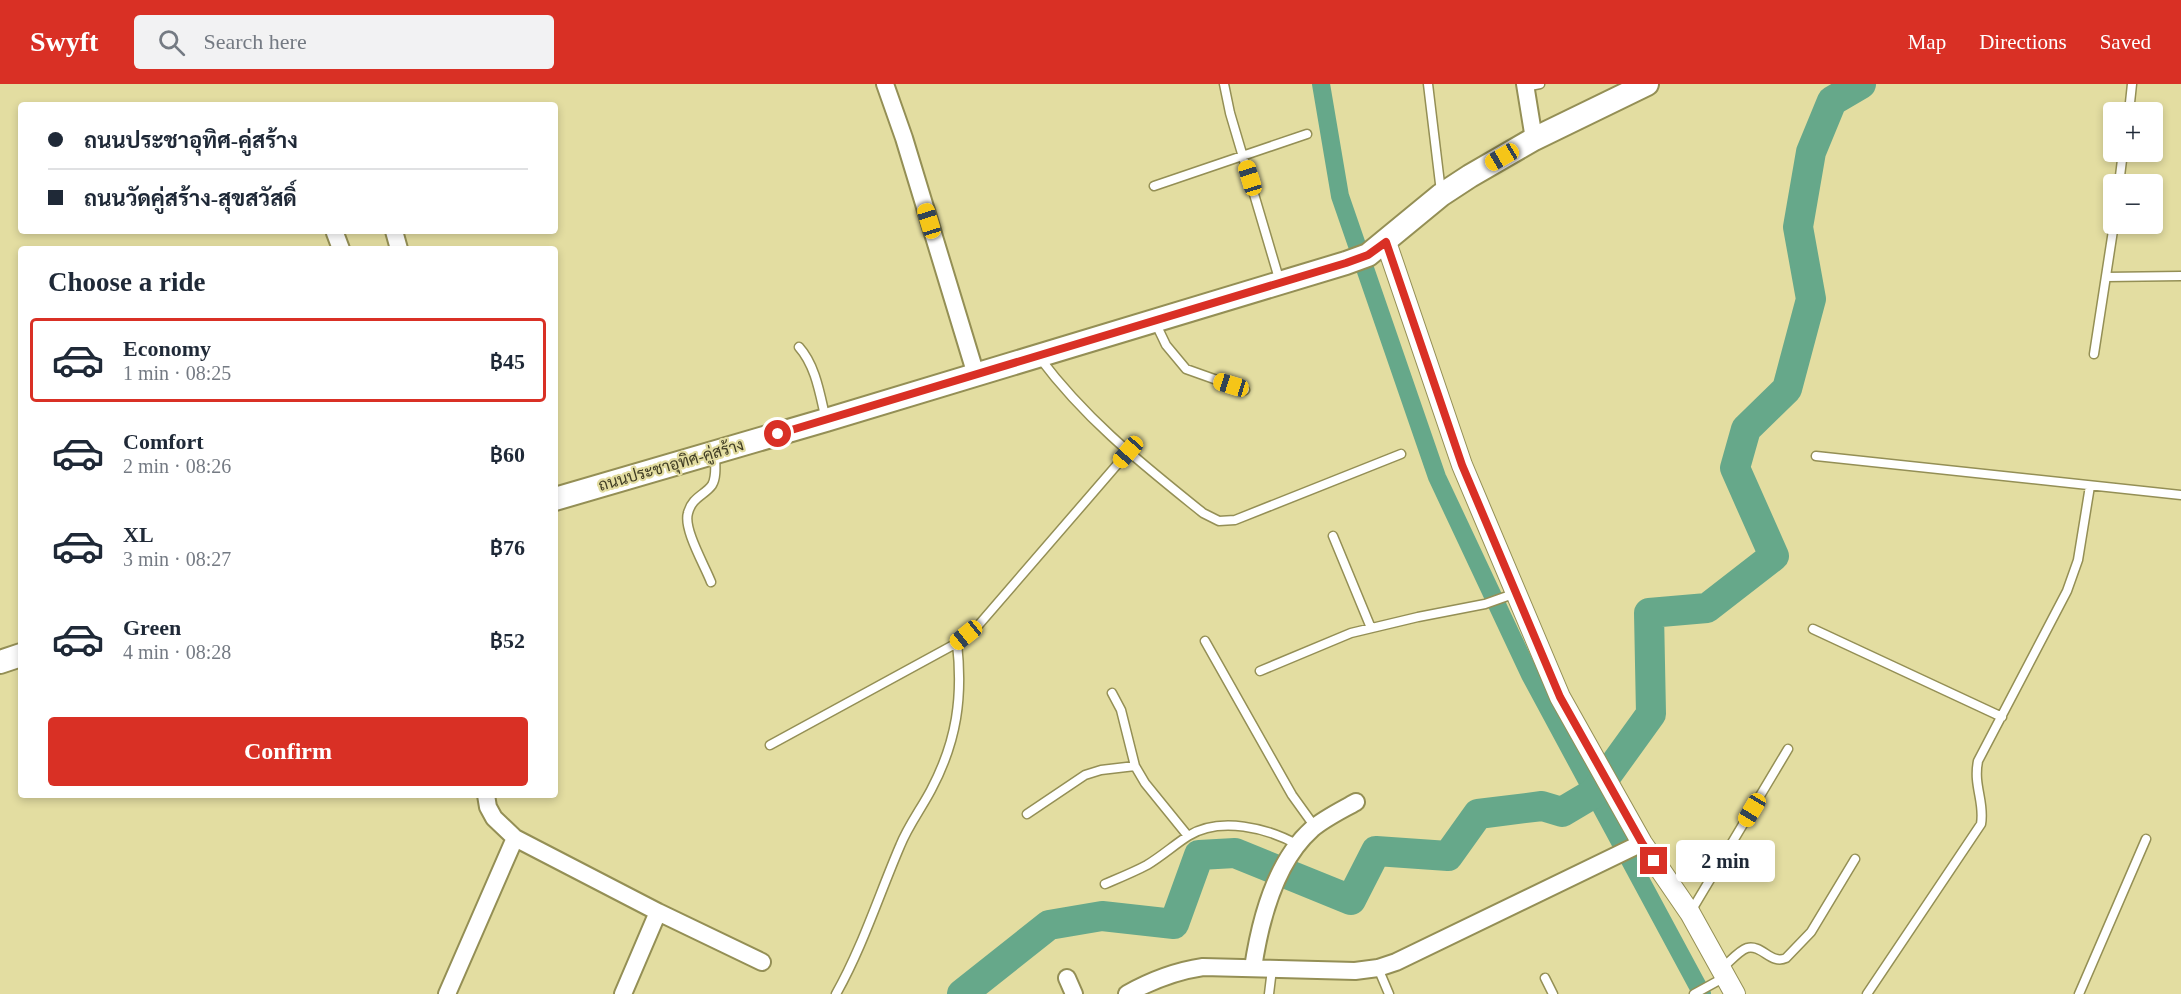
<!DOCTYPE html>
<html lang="en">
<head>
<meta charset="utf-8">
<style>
	:root { --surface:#fff; --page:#f2f2f3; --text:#1f2937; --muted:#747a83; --line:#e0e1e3; --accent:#d93025 }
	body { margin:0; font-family:"Times New Roman",Sarabun,serif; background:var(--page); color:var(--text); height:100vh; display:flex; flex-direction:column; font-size:22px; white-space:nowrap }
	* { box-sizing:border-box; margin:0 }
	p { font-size:20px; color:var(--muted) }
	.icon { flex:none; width:33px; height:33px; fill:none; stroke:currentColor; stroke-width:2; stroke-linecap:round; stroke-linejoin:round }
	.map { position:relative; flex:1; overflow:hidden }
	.drawer { position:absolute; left:18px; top:162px; width:540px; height:552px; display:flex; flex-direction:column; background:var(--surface); border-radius:6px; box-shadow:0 3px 9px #0003 }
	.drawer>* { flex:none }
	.top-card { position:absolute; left:18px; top:18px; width:540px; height:132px; border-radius:6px; box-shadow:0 3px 9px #0003; display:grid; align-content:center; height:132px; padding:0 30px; background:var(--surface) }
	.tools { position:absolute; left:2103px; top:18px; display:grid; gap:12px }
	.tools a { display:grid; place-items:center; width:60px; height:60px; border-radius:6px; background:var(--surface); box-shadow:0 3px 9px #0003; font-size:30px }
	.end { position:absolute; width:27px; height:27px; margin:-14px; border:8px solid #d93025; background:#fff; box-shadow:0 0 0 3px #fff }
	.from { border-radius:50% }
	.bubble { position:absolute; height:42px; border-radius:6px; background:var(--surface); box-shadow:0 3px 9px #0003; font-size:20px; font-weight:600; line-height:42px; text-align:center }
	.car { position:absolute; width:18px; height:36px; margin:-18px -9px; border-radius:8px; box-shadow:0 0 4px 2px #0007; background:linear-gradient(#f5c518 24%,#345 0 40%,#f5c518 0 76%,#345 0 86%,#f5c518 0) }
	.top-card b { display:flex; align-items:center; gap:21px; height:57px; font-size:22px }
	.top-card b+b { border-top:2px solid var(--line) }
	.top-card i { width:15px; height:15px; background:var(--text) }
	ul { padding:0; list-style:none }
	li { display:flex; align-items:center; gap:18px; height:84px; margin:0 12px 9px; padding:0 18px; border:3px solid transparent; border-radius:6px }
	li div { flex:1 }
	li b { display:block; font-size:22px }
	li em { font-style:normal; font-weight:600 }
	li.active { border-color:var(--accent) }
	li>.icon { width:54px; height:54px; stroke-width:1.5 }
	h2 { padding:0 30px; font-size:27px; line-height:72px }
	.cta { display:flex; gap:12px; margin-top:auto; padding:12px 30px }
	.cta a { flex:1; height:69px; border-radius:6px; background:var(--accent); color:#fff; font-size:24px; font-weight:600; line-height:69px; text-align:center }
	header { display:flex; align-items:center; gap:36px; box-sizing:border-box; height:84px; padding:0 30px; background:var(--accent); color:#fff }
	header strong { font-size:28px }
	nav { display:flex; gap:33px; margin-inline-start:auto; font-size:21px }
	.search { width:420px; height:54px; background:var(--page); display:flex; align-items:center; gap:15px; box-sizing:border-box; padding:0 21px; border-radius:6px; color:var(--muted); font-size:22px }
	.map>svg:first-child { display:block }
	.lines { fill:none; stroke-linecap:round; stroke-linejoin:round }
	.canal { stroke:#66a88a; stroke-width:18 }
	.river { stroke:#66a88a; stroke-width:30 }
	.service-casing { stroke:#948f55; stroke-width:11 }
	.minor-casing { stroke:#948f55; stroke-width:20 }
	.tertiary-casing { stroke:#948f55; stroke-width:22 }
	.secondary-casing { stroke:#948f55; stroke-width:26 }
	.service { stroke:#fff; stroke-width:8 }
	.minor { stroke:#fff; stroke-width:16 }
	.tertiary { stroke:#fff; stroke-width:20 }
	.secondary { stroke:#fff; stroke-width:22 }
	.route { stroke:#d93025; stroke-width:8 }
	.labels { text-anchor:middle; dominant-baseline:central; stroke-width:4.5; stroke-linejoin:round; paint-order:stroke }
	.street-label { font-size:16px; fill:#3f3c24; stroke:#e3dda1 }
</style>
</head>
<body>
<header>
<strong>Swyft</strong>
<div class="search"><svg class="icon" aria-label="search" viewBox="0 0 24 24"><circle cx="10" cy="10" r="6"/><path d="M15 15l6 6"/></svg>Search here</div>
<nav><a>Map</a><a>Directions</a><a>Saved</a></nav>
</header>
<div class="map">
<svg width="2181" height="910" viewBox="0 0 2181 910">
	<rect width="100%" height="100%" fill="#e3dda1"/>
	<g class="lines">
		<path class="canal" d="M1321 0 1340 112 1437 393 1530 591 1702 910"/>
		<path class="river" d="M962 910 1049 841 1102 832 1174 840 1199 771 1235 769 1351 816 1376 767 1448 772 1478 730 1542 722 1562 728 1594 709 1651 630 1649 529 1707 524 1774 472 1735 384 1746 345 1787 305 1811 215 1798 143 1811 68 1832 17 1861 0"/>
		<g class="service-casing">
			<path id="service" d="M1224 0 1230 29 1280 198
				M1428 0 1441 108
				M1525 3 1540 0
				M2129 28 2132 0
				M2119 100 2123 68
				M1154 102 1307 50
				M2106 193 2181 192
				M1155 238 1166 261 1186 285 1245 306
				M799 263C816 282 820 311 826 336
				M2094 270 2114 140
				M1039 273C1087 337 1141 379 1203 429L1219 437 1235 436 1401 370
				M1816 372 2181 411
				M1333 452 1371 544
				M711 498C705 482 683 445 688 429 692 413 705 411 712 401 717 393 715 379 715 369
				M1813 545 2002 633
				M1205 557 1292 711 1315 743
				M1260 587 1351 549 1418 533 1485 520 1516 509
				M1112 609 1121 626 1135 682
				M770 661 957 559 976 544 1128 368
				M1027 730 1085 691 1101 686 1135 682 1145 699 1188 752
				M1105 800C1119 794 1134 788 1147 781 1162 772 1174 761 1188 752 1220 732 1268 744 1298 761
				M1690 829 1788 665
				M1378 884 1389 910
				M1721 885C1729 879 1738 867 1747 864 1762 860 1771 881 1786 874L1811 848 1855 775
				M1545 894 1553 910
				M836 910C862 864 879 811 900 762 908 742 921 725 931 706 957 657 963 613 957 559
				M1269 910 1272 885
				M1694 910 1725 893
				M1867 910 1981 740C1985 718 1973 702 1978 677L2067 507 2078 476 2090 402
				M2079 910 2146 755"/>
		</g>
		<g class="minor-casing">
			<path id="minor" d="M885 0 904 54 976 291
				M1525 0 1534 55
				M394 147 399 165
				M335 149 341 165
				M486 711 488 723 494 734 515 754 658 828 762 878
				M1253 884C1260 837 1275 778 1312 745 1325 734 1342 726 1356 718
				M1067 894 1074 910
				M447 910 515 754
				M623 910 658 828
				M1127 910C1152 896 1176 887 1203 883L1355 887 1378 884 1396 878 1642 759"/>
		</g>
		<g class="tertiary-casing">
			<path id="tertiary" d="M1386 158 1462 381 1560 613 1642 759 1690 829 1735 910"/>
		</g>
		<g class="secondary-casing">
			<path id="secondary" d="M555 415 826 336 1346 179 1368 171 1441 111 1470 92 1534 55 1647 0
				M0 578 21 571"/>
		</g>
		<use href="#service" class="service"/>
		<use href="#minor" class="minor"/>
		<use href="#tertiary" class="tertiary"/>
		<use href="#secondary" class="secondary"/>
	</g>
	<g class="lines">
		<path class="route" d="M778 350 1346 179 1368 171 1386 158 1462 381 1560 613 1642 759 1654 777"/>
	</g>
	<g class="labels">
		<g class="street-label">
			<text transform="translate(671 381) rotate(-16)">ถนนประชาอุทิศ-คู่สร้าง</text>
		</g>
	</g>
</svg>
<div class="tools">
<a>+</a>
<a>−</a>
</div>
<i class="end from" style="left:778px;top:350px"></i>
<i class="end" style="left:1654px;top:777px"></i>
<div class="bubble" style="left:1676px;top:756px;width:99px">2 min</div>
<i class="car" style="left:1502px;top:73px;rotate:240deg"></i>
<i class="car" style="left:1250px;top:94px;rotate:343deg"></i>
<i class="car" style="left:929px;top:137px;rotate:343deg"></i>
<i class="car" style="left:1231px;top:301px;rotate:287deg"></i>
<i class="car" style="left:1128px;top:368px;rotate:221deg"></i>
<i class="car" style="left:966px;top:551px;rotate:231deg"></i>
<i class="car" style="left:1752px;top:726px;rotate:211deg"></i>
<div class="top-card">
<b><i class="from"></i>ถนนประชาอุทิศ-คู่สร้าง</b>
<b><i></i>ถนนวัดคู่สร้าง-สุขสวัสดิ์</b>
</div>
<section class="drawer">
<h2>Choose a ride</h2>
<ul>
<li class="active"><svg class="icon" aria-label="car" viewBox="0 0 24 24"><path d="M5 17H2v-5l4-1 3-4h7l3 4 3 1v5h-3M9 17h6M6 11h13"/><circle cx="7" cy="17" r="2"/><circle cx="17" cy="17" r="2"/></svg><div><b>Economy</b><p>1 min · 08:25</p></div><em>฿45</em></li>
<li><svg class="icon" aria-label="car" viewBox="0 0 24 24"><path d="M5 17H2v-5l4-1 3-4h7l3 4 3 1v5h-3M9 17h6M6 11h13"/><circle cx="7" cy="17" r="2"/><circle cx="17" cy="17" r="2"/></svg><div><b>Comfort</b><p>2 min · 08:26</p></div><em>฿60</em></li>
<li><svg class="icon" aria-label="car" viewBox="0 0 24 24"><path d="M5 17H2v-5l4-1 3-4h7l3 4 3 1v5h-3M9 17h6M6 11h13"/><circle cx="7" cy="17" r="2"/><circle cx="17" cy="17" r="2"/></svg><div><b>XL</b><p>3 min · 08:27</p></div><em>฿76</em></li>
<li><svg class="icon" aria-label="car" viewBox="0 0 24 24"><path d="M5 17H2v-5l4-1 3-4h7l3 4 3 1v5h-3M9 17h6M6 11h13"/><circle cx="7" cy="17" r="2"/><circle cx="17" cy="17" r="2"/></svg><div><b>Green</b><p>4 min · 08:28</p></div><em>฿52</em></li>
</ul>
<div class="cta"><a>Confirm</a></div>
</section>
</div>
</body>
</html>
